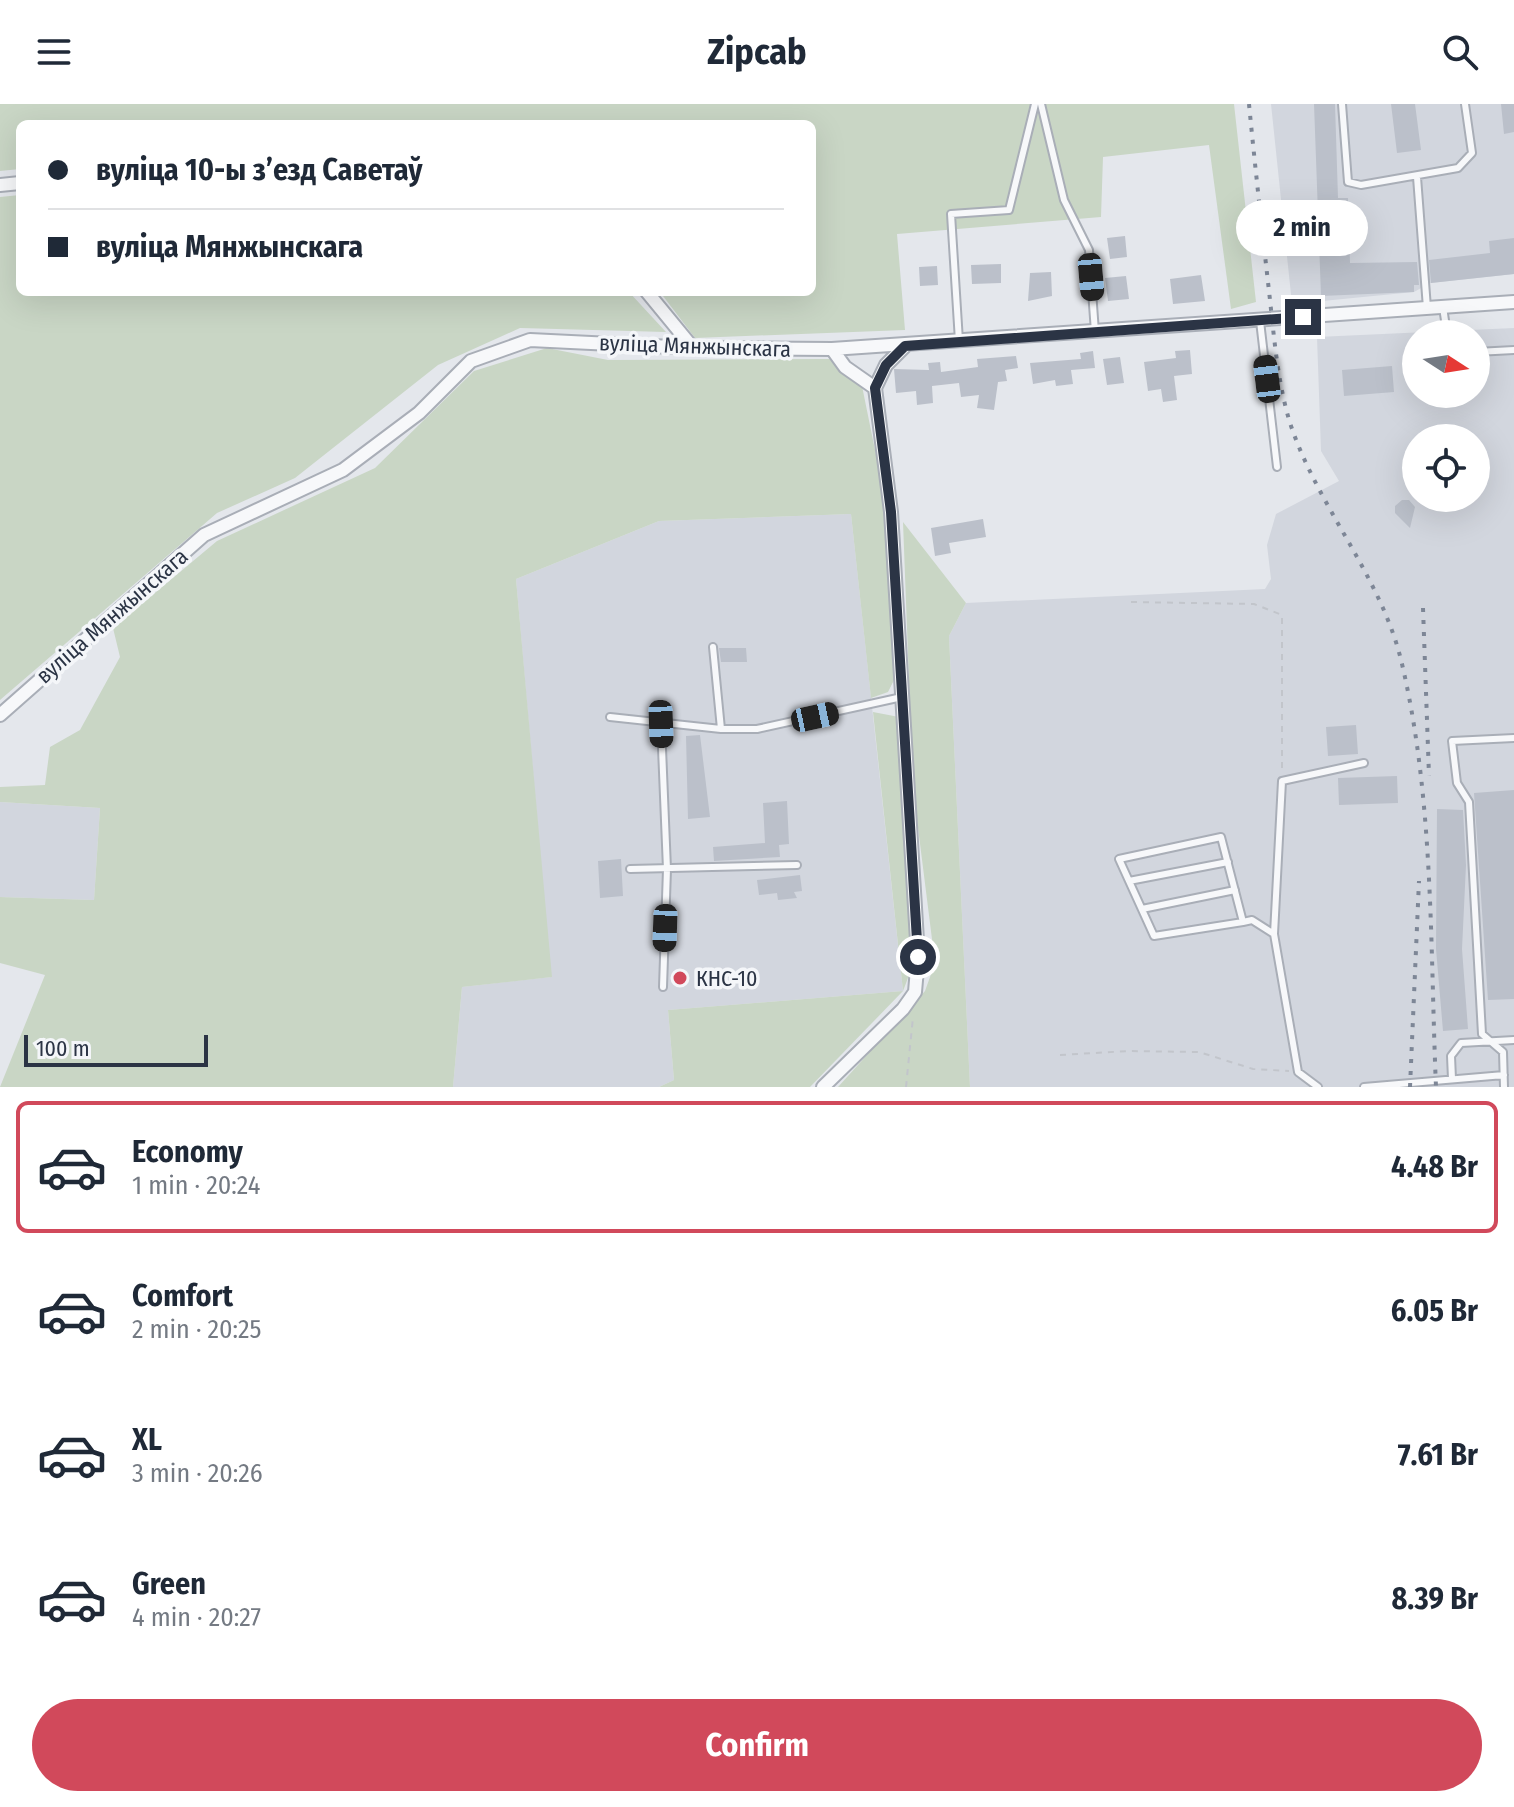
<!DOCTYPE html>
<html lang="en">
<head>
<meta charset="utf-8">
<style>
	:root { --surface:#fff; --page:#f6f6f7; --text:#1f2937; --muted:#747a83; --line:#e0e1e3; --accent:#d1495b }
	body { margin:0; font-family:"Fira Sans Condensed",sans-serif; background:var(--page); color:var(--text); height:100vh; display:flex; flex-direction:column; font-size:30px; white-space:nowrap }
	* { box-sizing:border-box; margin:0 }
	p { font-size:26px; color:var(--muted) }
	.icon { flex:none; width:44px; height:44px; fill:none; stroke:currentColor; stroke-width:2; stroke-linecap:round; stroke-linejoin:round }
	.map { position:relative; height:983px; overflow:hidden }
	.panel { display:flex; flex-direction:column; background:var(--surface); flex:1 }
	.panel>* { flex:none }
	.banner { position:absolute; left:16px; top:16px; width:800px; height:176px; border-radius:12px; box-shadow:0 8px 32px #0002; display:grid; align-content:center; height:176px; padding:0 32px; background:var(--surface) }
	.needle { width:52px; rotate:102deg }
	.fabs { position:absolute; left:1402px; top:216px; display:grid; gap:16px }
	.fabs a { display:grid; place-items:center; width:88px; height:88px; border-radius:50%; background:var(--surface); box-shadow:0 8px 32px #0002; font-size:40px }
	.scale { position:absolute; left:24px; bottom:20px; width:184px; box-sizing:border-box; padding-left:8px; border:4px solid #2b3445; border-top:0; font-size:22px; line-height:28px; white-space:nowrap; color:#2b3445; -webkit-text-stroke:6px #f4f6f9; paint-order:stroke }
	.end { position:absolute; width:36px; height:36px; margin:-18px; border:10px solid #2b3445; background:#fff; box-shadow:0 0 0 4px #fff }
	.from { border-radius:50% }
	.bubble { position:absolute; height:56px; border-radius:28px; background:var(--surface); box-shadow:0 8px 32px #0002; font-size:26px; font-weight:700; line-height:56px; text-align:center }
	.car { position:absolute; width:24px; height:48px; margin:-24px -12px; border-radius:10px; box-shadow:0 0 6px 2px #0007; background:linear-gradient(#222 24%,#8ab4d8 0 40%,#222 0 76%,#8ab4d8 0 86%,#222 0) }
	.banner b { display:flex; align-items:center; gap:28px; height:76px; font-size:30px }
	.banner b+b { border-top:2px solid var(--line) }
	.banner i { width:20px; height:20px; background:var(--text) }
	ul { padding:14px 0 0; list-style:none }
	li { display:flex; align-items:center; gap:24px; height:132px; margin:0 16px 12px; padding:0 16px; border:4px solid transparent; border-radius:12px }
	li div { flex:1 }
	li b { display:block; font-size:30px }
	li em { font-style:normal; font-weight:700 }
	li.selected { border-color:var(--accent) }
	li>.icon { width:72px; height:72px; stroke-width:1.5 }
	.primary-button { display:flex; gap:16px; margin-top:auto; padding:16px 32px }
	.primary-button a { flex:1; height:92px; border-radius:48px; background:var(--accent); color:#fff; font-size:32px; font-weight:700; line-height:92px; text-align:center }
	header { display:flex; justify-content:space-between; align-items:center; height:104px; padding:0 32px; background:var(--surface); font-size:36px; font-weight:700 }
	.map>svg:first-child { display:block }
	.built { fill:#d2d6de; fill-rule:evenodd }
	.green { fill:#c9d6c5 }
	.building { fill:#bbc0ca }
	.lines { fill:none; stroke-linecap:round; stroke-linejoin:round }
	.service-casing { stroke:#a9aeb7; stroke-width:10 }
	.minor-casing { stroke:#a9aeb7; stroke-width:16 }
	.path { stroke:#c2c5cb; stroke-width:2; stroke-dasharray:6 6; stroke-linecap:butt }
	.service { stroke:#f7f8fa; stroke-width:6 }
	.minor { stroke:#f7f8fa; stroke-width:12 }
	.rail { stroke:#7d8696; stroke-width:4; stroke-dasharray:4 8; stroke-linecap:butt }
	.route { stroke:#2b3445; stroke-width:10 }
	.poi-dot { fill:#d1495b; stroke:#f4f6f9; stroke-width:3 }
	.labels { text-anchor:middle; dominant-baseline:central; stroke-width:7; stroke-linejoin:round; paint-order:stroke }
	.street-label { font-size:22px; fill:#2b3445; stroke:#f4f6f9 }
	.poi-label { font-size:22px; fill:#2b3445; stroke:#f4f6f9; text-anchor:start }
</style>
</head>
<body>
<header><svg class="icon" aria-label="menu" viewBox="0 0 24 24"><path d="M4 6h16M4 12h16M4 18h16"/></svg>Zipcab<svg class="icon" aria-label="search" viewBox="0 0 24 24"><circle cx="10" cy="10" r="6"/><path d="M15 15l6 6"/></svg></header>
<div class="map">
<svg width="1514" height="983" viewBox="0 0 1514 983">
	<rect width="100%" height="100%" fill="#e4e7ec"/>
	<path class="built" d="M1271 0H1514V170L1430 179 1414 188 1292 200Z
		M1514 224V983H970L949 532 966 499 1265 485 1271 475 1267 441 1276 410 1339 377 1321 347 1317 233ZM1416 230H1476V290H1416ZM1416 334H1476V394H1416Z
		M851 410 903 887 668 906 674 976 659 983H453L462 883 551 873 516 475 659 417Z
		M0 698 100 704 94 796 0 793Z"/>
	<path class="green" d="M0 0H1234L1256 198 1231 205 1209 41 1103 53 1101 113 897 130 905 226 695 234 660 188H812V20H20V65L0 67Z
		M20 91V188H629L666 228 520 224 438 261 295 374 217 409 0 596V93Z
		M547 244 608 256 830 255 862 282 887 405 895 574 888 588 871 594 851 410 659 417 516 475 552 873 462 883 453 983H0L45 871 0 859V793L94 796 100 704 0 698V683L45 681 50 643 80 626 120 553 113 524 217 437 375 364 474 267Z
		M903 418 966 499 949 532 970 983H838L925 887 935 859 913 684Z
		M873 608 899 613 911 866 903 887 810 983H659L674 976 668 906 903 887Z"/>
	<path class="building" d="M1314 0H1335L1338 94H1348L1350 159 1417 158 1419 181H1414V188L1321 192Z
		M1391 0H1415L1421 46 1397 49Z
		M1501 0H1514V28L1504 30Z
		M1125 132 1127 153 1110 155 1107 134Z
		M1514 134V170L1431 179 1429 156 1490 149 1489 137Z
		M1001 160V179L972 180 971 161Z
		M937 162 938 181 920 182 919 163Z
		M1051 168 1052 192 1028 197 1030 169Z
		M1201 171 1205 197 1173 200 1170 175Z
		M1126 172 1129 195 1108 197 1105 174Z
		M1190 246 1192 270 1174 272 1177 296 1163 298 1161 285 1148 287 1144 258 1176 254 1175 247Z
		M1093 247 1095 264 1071 266 1073 280 1056 282 1055 276 1033 280 1030 259 1081 255 1080 249Z
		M1016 252 1018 264 1005 266 1007 277 998 278 994 306 977 304 979 291 961 293 959 279 932 282 933 299 917 301 916 287 896 289 894 265 929 266 928 259 940 258 941 268 978 263 977 255Z
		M1120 253 1124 279 1107 281 1103 255Z
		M1392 262 1394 288 1344 292 1342 266Z
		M1402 396H1409L1415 403 1410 424 1395 409V402Z
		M983 415 986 433 949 439 951 449 935 452 931 424Z
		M719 544H746L747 558H721Z
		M1356 621 1358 650 1328 652 1326 623Z
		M700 631 710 713 688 715 686 632Z
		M1397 672 1398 699 1339 701 1338 674Z
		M1514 686V895L1488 896 1474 689Z
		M787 697 789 740 779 741 780 753 714 757 713 743 765 739 763 699Z
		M1437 705 1463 706 1466 761 1462 845 1468 925 1443 927 1436 845Z
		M621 755 623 792 600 794 598 757Z
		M800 771 802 787 794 788 797 794 778 796 777 789 759 791 757 776Z"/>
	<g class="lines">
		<g class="service-casing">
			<path id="service" d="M1041 0 1064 96 1089 146 1095 228
				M1342 0 1348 78 1361 81 1458 64 1472 49 1465 0
				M1417 73 1427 204
				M1443 203 1447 230
				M1260 217 1277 363
				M959 237 951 110 1009 106 1035 0
				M1476 248 1514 246
				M713 543 721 625
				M610 613 721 625H757L902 593
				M661 620 667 765 663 883
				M1221 733 1243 818 1154 832 1119 755Z
				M630 765 797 761
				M1129 777 1228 758
				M1142 805 1235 786
				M1243 818 1252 816 1274 830 1298 968 1318 983
				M1274 830 1282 677 1364 659
				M1452 975 1451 952 1461 939 1514 936
				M1364 983 1504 971
				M1504 983 1503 948 1482 930 1469 698 1457 679 1452 637 1514 634"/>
		</g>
		<g class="minor-casing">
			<path id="minor" d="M0 81 20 79
				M647 188 693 244
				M832 245 845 263 875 284
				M0 611 204 431 343 366 419 309 471 257 530 236 693 244 832 245 1514 198
				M823 983 903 905 915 888 918 853 891 408 875 284 886 261 905 242"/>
		</g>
		<path class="path" d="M1131 498 1254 500 1282 511V667
			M1060 951 1129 947 1199 948 1253 965 1289 967
			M906 983 913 913"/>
		<use href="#service" class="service"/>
		<use href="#minor" class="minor"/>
		<path class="rail" d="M1249 0C1255 62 1262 125 1269 187 1274 231 1277 276 1290 319 1318 404 1382 473 1402 560 1434 697 1430 843 1436 983
			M1423 504 1429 672
			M1410 983 1419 777"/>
	</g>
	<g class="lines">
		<path class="route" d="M918 853 891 408 875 284 886 261 905 242 1303 213"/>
	</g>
	<circle class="poi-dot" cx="680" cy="874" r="8"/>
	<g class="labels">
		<g class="street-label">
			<text transform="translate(695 242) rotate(2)">вуліца Мянжынскага</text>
			<text transform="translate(112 512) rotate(-41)">вуліца Мянжынскага</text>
		</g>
		<g class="poi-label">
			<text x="696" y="874">КНС-10</text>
		</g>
	</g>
</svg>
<div class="fabs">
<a><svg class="needle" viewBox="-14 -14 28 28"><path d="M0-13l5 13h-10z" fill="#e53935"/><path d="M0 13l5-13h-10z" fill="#747a83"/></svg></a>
<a><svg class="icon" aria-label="locate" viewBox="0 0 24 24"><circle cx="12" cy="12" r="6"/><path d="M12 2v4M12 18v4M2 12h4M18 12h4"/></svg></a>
</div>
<div class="scale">100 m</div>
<i class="end from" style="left:918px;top:853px"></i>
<i class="end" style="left:1303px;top:213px"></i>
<div class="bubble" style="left:1236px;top:96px;width:132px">2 min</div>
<i class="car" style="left:1091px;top:173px;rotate:175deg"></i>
<i class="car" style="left:1267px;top:275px;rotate:353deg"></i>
<i class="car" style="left:815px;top:613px;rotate:78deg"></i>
<i class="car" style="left:661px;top:620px;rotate:178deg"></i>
<i class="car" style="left:665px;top:824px;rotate:182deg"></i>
<div class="banner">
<b><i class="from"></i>вуліца 10-ы зʼезд Саветаў</b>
<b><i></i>вуліца Мянжынскага</b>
</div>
</div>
<section class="panel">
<ul>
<li class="selected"><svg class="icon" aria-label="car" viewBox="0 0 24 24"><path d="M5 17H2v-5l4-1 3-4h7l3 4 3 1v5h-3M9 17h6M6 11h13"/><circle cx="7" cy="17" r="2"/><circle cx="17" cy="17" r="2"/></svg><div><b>Economy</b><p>1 min · 20:24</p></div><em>4.48 Br</em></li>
<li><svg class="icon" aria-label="car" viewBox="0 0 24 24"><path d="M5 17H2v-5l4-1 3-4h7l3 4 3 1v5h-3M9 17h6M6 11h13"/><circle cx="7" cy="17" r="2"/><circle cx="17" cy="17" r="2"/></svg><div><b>Comfort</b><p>2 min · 20:25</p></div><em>6.05 Br</em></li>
<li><svg class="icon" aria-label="car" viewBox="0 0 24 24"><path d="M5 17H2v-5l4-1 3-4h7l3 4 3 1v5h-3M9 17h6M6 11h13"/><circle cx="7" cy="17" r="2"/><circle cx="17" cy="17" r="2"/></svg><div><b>XL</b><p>3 min · 20:26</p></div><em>7.61 Br</em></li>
<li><svg class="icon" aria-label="car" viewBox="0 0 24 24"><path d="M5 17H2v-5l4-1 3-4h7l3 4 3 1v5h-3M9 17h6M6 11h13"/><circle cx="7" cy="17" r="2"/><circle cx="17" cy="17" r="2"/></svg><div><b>Green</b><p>4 min · 20:27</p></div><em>8.39 Br</em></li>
</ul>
<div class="primary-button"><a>Confirm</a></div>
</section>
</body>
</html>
